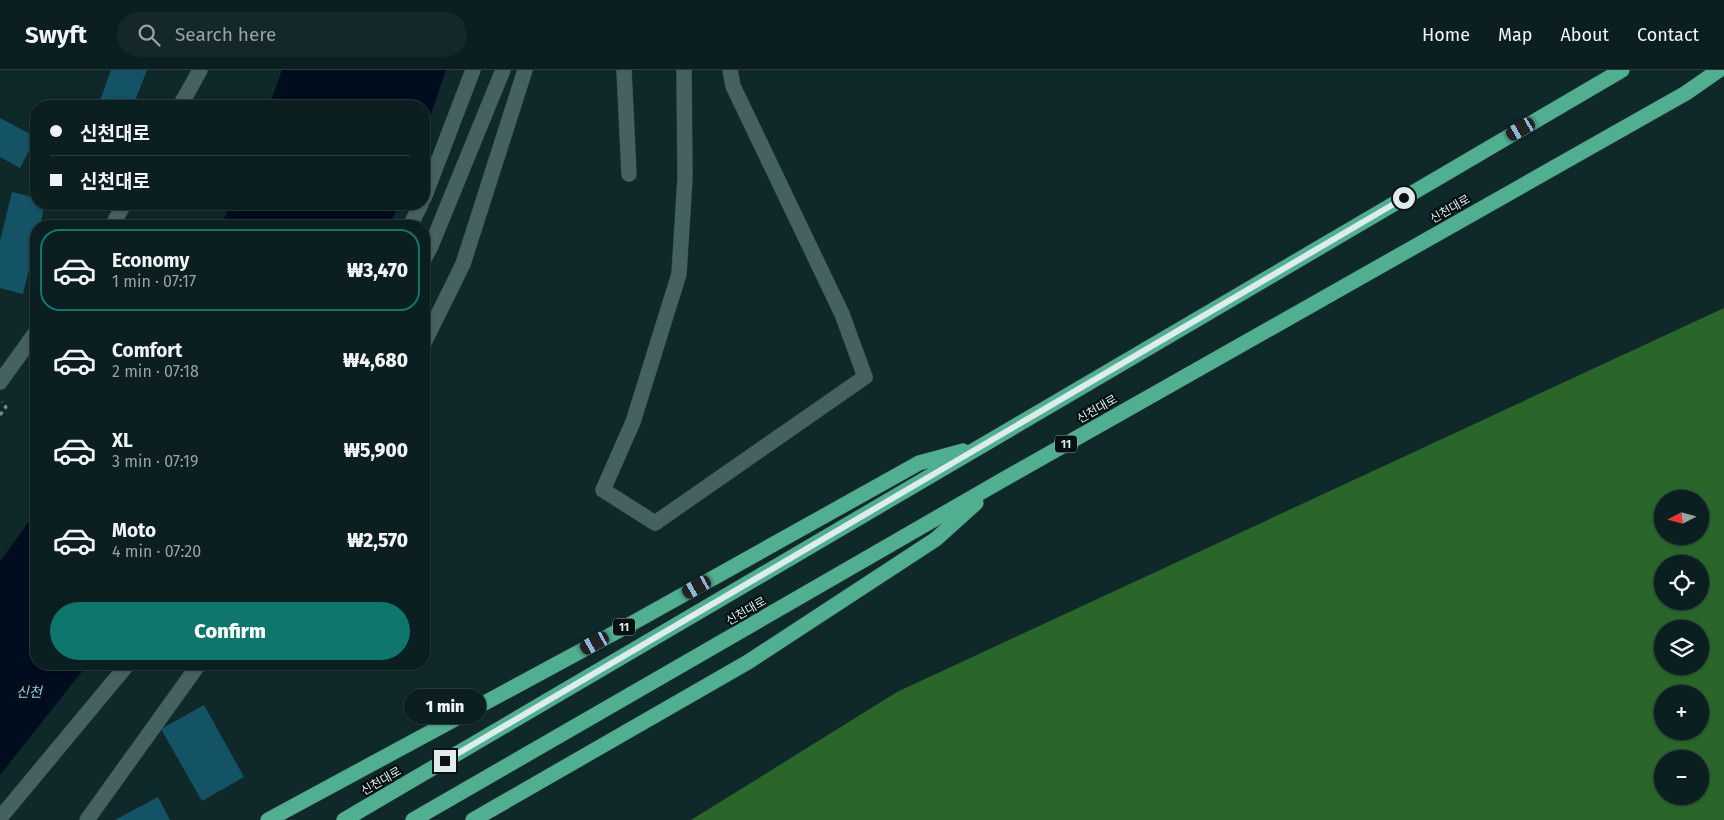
<!DOCTYPE html>
<html lang="en">
<head>
<meta charset="utf-8">
<style>
	:root { --surface:#0b1f20; --page:#142729; --text:#f1f3f6; --muted:#9aa2a5; --line:#2b3d3e; --accent:#0f766e }
	body { margin:0; font-family:"Fira Sans","Noto Sans KR",sans-serif; background:var(--page); color:var(--text); height:100vh; display:flex; flex-direction:column; font-size:19px; white-space:nowrap }
	* { box-sizing:border-box; margin:0 }
	p { font-size:16px; color:var(--muted) }
	.icon { flex:none; width:28px; height:28px; fill:none; stroke:currentColor; stroke-width:2; stroke-linecap:round; stroke-linejoin:round }
	.map { position:relative; flex:1; overflow:hidden }
	.sheet { position:absolute; left:30px; top:150px; width:400px; height:450px; display:flex; flex-direction:column; background:var(--surface); border-radius:20px; box-shadow:0 1px 4px #0004,0 0 0 1px var(--line) }
	.sheet>* { flex:none }
	.guide { position:absolute; left:30px; top:30px; width:400px; height:110px; border-radius:20px; box-shadow:0 1px 4px #0004,0 0 0 1px var(--line); display:grid; align-content:center; height:110px; padding:0 20px; background:var(--surface) }
	.needle { width:32px; rotate:264deg }
	.buttons { position:absolute; left:1654px; top:420px; display:grid; gap:10px }
	.buttons a { display:grid; place-items:center; width:55px; height:55px; border-radius:50%; background:var(--surface); box-shadow:0 1px 4px #0004,0 0 0 1px var(--line); font-size:25px }
	.end { position:absolute; width:22px; height:22px; margin:-11px; border:6px solid #ddecec; background:#111; box-shadow:0 0 0 2px #111 }
	.from { border-radius:50% }
	.bubble { position:absolute; height:35px; border-radius:18px; background:var(--surface); box-shadow:0 1px 4px #0004,0 0 0 1px var(--line); font-size:16px; font-weight:800; line-height:35px; text-align:center }
	.car { position:absolute; width:15px; height:30px; margin:-15px -8px; border-radius:6px; box-shadow:0 0 4px 1px #0007; background:linear-gradient(#222 24%,#8ab4d8 0 40%,#222 0 76%,#8ab4d8 0 86%,#222 0) }
	.guide b { display:flex; align-items:center; gap:18px; height:48px; font-size:19px }
	.guide b+b { border-top:1px solid var(--line) }
	.guide i { width:12px; height:12px; background:var(--text) }
	ul { padding:9px 0 0; list-style:none }
	li { display:flex; align-items:center; gap:15px; height:82px; margin:0 10px 8px; padding:0 10px; border:2px solid transparent; border-radius:20px }
	li div { flex:1 }
	li b { display:block; font-size:19px }
	li em { font-style:normal; font-weight:800 }
	li.selected { border-color:var(--accent) }
	li>.icon { width:45px; height:45px; stroke-width:1.5 }
	.button { display:flex; gap:10px; margin-top:auto; padding:10px 20px }
	.button a { flex:1; height:58px; border-radius:30px; background:var(--accent); color:#fff; font-size:20px; font-weight:800; line-height:58px; text-align:center }
	header { display:flex; align-items:center; gap:30px; box-sizing:border-box; height:70px; padding:0 25px; background:var(--surface); border-bottom:1px solid var(--line) }
	header strong { font-size:24px }
	nav { display:flex; gap:28px; margin-inline-start:auto; font-size:18px }
	.search { width:350px; height:45px; background:var(--page); display:flex; align-items:center; gap:12px; box-sizing:border-box; padding:0 18px; border-radius:28px; color:var(--muted); font-size:19px }
	.map>svg:first-child { display:block }
	.forest { fill:#2a6629; fill-rule:evenodd }
	.water { fill:#000d1e }
	.building { fill:#145265 }
	.lines { fill:none; stroke-linecap:round; stroke-linejoin:round }
	.minor-casing { stroke:#314242; stroke-width:16 }
	.highway-casing { stroke:#314242; stroke-width:16 }
	.path { stroke:#798e8e; stroke-width:3; stroke-dasharray:4 4; stroke-linecap:butt }
	.minor { stroke:#466161; stroke-width:15 }
	.highway { stroke:#51af91; stroke-width:15 }
	.route { stroke:#ddecec; stroke-width:6 }
	.labels { text-anchor:middle; dominant-baseline:central; stroke-width:4.5; stroke-linejoin:round; paint-order:stroke }
	.shield { fill:#061010; stroke:#9caaaa; stroke-width:1 }
	.shield-label { font-size:11px; font-weight:bold; fill:#ddecec }
	.street-label { font-size:12px; fill:#ddecec; stroke:#061010 }
	.water-label { font-size:14px; font-style:italic; fill:#97c6f7; stroke:#061010 }
</style>
</head>
<body>
<header>
<strong>Swyft</strong>
<div class="search"><svg class="icon" aria-label="search" viewBox="0 0 24 24"><circle cx="10" cy="10" r="6"/><path d="M15 15l6 6"/></svg>Search here</div>
<nav><a>Home</a><a>Map</a><a>About</a><a>Contact</a></nav>
</header>
<div class="map">
<svg width="1724" height="750" viewBox="0 0 1724 750">
	<rect width="100%" height="100%" fill="#0f292a"/>
	<path class="forest" d="M1724 238V750H691L897 622ZM1662 429H1700V466H1662ZM1662 494H1700V531H1662ZM1662 559H1700V596H1662ZM1662 624H1700V661H1662ZM1662 689H1700V726H1662Z"/>
	<path class="water" d="M282 0H446L424 65V36H269Z
		M230 134H400L388 156H221Z
		M36 442V594H88L0 705V491Z"/>
	<path class="building" d="M111 0H147L133 36H98Z
		M0 48 36 67 20 98 0 87Z
		M12 122 36 128V134H45L40 156H36V170L23 224 0 218V171Z
		M204 635 244 707 202 731 161 659Z
		M158 727 170 750H115Z"/>
	<g class="lines">
		<g class="minor-casing">
			<path id="minor" d="M624 0 629 104
				M684 0 685 108 679 204 633 352 603 420 655 453 865 307 842 244 733 16 730 0
				M180 36 200 0
				M424 128 473 0
				M112 156 124 134
				M410 156 421 134
				M424 189 431 176 503 0
				M424 273 463 194 525 0
				M0 312 36 262
				M0 748 128 594
				M87 750 199 594"/>
		</g>
		<g class="highway-casing">
			<path id="highway" d="M268 750 629 555 919 393 963 381
				M344 750 1622 0
				M413 750 999 412 1686 23 1719 0
				M473 750 748 592 936 469 976 433"/>
		</g>
		<path class="path" d="M0 345 6 337 2 332"/>
		<use href="#minor" class="minor"/>
		<use href="#highway" class="highway"/>
	</g>
	<g class="lines">
		<path class="route" d="M445 691 1404 128"/>
	</g>
	<g class="labels">
		<g class="shield">
			<rect x="1055" y="365.5" width="22" height="17" rx="4"/>
			<rect x="613" y="548.5" width="22" height="17" rx="4"/>
		</g>
		<g class="shield-label">
			<text x="1066" y="374">11</text>
			<text x="624" y="557">11</text>
		</g>
		<g class="street-label">
			<text transform="translate(1450 139) rotate(-30)">신천대로</text>
			<text transform="translate(1097 339) rotate(-30)">신천대로</text>
			<text transform="translate(746 541) rotate(-30)">신천대로</text>
			<text transform="translate(381 711) rotate(-30)">신천대로</text>
		</g>
		<g class="water-label">
			<text x="29" y="622">신천</text>
		</g>
	</g>
</svg>
<div class="buttons">
<a><svg class="needle" viewBox="-14 -14 28 28"><path d="M0-13l5 13h-10z" fill="#e53935"/><path d="M0 13l5-13h-10z" fill="#9aa2a5"/></svg></a>
<a><svg class="icon" aria-label="locate" viewBox="0 0 24 24"><circle cx="12" cy="12" r="6"/><path d="M12 2v4M12 18v4M2 12h4M18 12h4"/></svg></a>
<a><svg class="icon" aria-label="layers" viewBox="0 0 24 24"><path d="M12 4l9 5-9 5-9-5zM3 14l9 5 9-5"/></svg></a>
<a>+</a>
<a>−</a>
</div>
<i class="end from" style="left:1404px;top:128px"></i>
<i class="end" style="left:445px;top:691px"></i>
<div class="bubble" style="left:404px;top:619px;width:82px">1 min</div>
<i class="car" style="left:1521px;top:59px;rotate:240deg"></i>
<i class="car" style="left:697px;top:517px;rotate:241deg"></i>
<i class="car" style="left:595px;top:573px;rotate:241deg"></i>
<div class="guide">
<b><i class="from"></i>신천대로</b>
<b><i></i>신천대로</b>
</div>
<section class="sheet">
<ul>
<li class="selected"><svg class="icon" aria-label="car" viewBox="0 0 24 24"><path d="M5 17H2v-5l4-1 3-4h7l3 4 3 1v5h-3M9 17h6M6 11h13"/><circle cx="7" cy="17" r="2"/><circle cx="17" cy="17" r="2"/></svg><div><b>Economy</b><p>1 min · 07:17</p></div><em>₩3,470</em></li>
<li><svg class="icon" aria-label="car" viewBox="0 0 24 24"><path d="M5 17H2v-5l4-1 3-4h7l3 4 3 1v5h-3M9 17h6M6 11h13"/><circle cx="7" cy="17" r="2"/><circle cx="17" cy="17" r="2"/></svg><div><b>Comfort</b><p>2 min · 07:18</p></div><em>₩4,680</em></li>
<li><svg class="icon" aria-label="car" viewBox="0 0 24 24"><path d="M5 17H2v-5l4-1 3-4h7l3 4 3 1v5h-3M9 17h6M6 11h13"/><circle cx="7" cy="17" r="2"/><circle cx="17" cy="17" r="2"/></svg><div><b>XL</b><p>3 min · 07:19</p></div><em>₩5,900</em></li>
<li><svg class="icon" aria-label="car" viewBox="0 0 24 24"><path d="M5 17H2v-5l4-1 3-4h7l3 4 3 1v5h-3M9 17h6M6 11h13"/><circle cx="7" cy="17" r="2"/><circle cx="17" cy="17" r="2"/></svg><div><b>Moto</b><p>4 min · 07:20</p></div><em>₩2,570</em></li>
</ul>
<div class="button"><a>Confirm</a></div>
</section>
</div>
</body>
</html>
